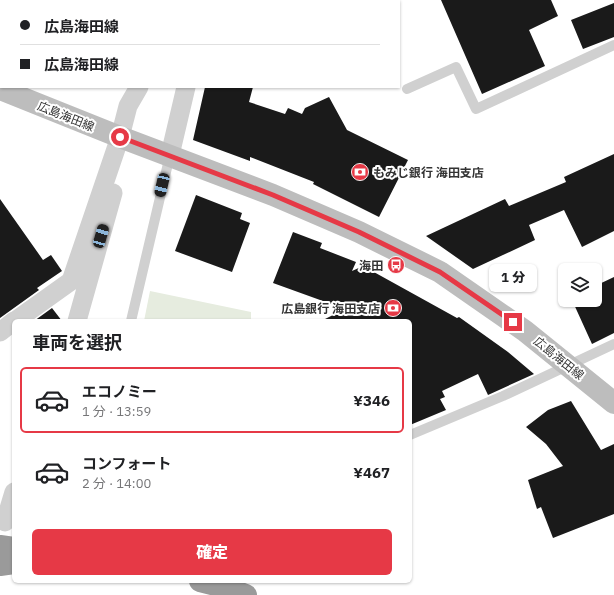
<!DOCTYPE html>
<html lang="ja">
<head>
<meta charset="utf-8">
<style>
	:root { --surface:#fff; --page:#f2f2f2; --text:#202124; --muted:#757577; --line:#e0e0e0; --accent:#e63946 }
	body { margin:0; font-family:"IBM Plex Sans","Noto Sans JP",sans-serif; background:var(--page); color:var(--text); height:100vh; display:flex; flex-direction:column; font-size:15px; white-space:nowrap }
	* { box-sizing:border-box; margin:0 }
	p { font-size:13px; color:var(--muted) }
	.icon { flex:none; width:22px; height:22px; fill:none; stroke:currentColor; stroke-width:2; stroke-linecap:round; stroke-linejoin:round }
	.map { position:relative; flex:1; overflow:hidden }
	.drawer { position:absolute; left:12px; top:319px; width:400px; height:264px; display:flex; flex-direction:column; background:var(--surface); border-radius:6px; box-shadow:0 1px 3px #0004 }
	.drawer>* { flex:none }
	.top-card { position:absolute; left:0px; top:0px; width:400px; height:88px; box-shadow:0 1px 3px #0004; display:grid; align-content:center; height:88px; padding:0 20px; background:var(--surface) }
	.fabs { position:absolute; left:558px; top:263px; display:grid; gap:8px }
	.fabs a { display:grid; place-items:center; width:44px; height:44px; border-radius:6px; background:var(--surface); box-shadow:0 1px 3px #0004; font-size:20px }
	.end { position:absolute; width:18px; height:18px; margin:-9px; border:5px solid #e63946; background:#fff; box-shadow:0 0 0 2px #fff }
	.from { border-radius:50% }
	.bubble { position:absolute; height:28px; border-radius:6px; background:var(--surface); box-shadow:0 1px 3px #0004; font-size:13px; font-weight:800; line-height:28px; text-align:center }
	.car { position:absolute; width:12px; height:24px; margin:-12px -6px; border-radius:5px; box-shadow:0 0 3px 1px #0007; background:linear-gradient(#222 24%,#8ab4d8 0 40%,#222 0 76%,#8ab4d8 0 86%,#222 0) }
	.top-card b { display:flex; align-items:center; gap:14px; height:38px; font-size:15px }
	.top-card b+b { border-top:1px solid var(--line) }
	.top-card i { width:10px; height:10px; background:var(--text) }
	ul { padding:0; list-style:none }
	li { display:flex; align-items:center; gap:12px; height:66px; margin:0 8px 6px; padding:0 12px; border:2px solid transparent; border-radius:6px }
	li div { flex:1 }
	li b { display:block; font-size:15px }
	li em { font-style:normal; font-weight:800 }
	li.current { border-color:var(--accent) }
	li>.icon { width:36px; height:36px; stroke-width:1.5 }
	h2 { padding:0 20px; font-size:18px; line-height:48px }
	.primary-button { display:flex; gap:8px; margin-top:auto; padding:8px 20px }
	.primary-button a { flex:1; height:46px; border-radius:6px; background:var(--accent); color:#fff; font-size:16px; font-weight:800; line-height:46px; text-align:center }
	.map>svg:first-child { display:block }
	.green { fill:#e6ecdf }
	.building { fill:#1a1a1a }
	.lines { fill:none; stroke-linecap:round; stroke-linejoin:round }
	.lane { stroke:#d0d0d0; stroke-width:10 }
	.street { stroke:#d0d0d0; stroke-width:19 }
	.secondary { stroke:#bdbdbd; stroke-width:22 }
	.highway { stroke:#9a9a9a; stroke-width:22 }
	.route { stroke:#e63946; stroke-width:5 }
	.labels { text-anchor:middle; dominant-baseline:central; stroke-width:4; stroke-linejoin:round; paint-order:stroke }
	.street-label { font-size:12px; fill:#333; stroke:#fff }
	.poi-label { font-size:12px; font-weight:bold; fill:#333; stroke:#fff; text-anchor:end }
</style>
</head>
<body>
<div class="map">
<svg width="614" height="595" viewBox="0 0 614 595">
	<rect width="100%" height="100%" fill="#fff"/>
	<path class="green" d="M150 291 251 312V321H144Z"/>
	<path class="building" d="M441 0H551L558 16 529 30 545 66 482 94Z
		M614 3V37L583 49 571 20Z
		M205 87H253L249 102 285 114 288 108 302 114 305 108 329 97 347 130 408 160 379 217 313 184 314 182 250 157V161L193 140Z
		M614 154V231L582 247 564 210 529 225 535 240 473 269 426 236 505 199 509 206 566 182 564 177Z
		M196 195 242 213 240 219 250 223 232 272 175 251Z
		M0 199 43 260 51 255 62 271 37 288 39 290 0 318Z
		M293 232 322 243 320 248 356 262 352 271 363 266 457 318 459 317 508 352 534 374 488 395 478 374 442 391 445 397 440 399 446 410 410 425V321H321L345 309 273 283Z
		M614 277V333L592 344 572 300H595V286Z
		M52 308 62 321H34Z
		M571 401 601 450 614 444V514L553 538 541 507 537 509 528 480 563 466 546 444 526 427 548 410Z"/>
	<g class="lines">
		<path class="lane" d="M407 89 456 67 476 109 614 45
			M131 321 170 155
			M410 435 503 396 614 344"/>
		<path class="street" d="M163 1V0
			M206 1 207 0
			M170 155 186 87
			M15 321 71 281 120 137 128 106 139 87
			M77 321 113 193
			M0 332 14 321
			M5 522 14 492"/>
		<path class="secondary" d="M0 89 120 137 273 195 359 232 440 272 525 331 614 403"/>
		<path class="highway" d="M0 546 14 548
			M0 565 14 563
			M200 581 227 588 246 595"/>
	</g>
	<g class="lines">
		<path class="route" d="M120 137 273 195 359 232 440 272 513 322"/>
	</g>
	<defs>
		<g id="bank-disc" transform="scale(0.9)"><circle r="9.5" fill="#e63946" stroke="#fff"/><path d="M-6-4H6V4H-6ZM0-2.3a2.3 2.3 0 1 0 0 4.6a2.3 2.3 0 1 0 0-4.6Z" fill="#fff"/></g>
		<g id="bus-disc" transform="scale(0.9)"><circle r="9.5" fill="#e63946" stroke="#fff"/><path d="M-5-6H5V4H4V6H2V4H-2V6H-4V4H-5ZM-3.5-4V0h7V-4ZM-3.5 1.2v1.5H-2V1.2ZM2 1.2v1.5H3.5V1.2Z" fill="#fff"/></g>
	</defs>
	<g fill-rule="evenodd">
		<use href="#bank-disc" x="360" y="172"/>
		<use href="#bus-disc" x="396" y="265"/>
		<use href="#bank-disc" x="393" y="308"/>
	</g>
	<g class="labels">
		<g class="street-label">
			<text transform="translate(66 116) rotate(22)">広島海田線</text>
			<text transform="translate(559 358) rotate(39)">広島海田線</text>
		</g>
		<g class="poi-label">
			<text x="373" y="172" text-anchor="start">もみじ銀行 海田支店</text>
			<text x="383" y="265">海田</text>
			<text x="380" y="308">広島銀行 海田支店</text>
		</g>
	</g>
</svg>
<div class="fabs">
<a><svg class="icon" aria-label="layers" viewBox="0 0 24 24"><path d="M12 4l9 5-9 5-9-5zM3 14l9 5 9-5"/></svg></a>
</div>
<i class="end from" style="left:120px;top:137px"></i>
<i class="end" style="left:513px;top:322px"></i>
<div class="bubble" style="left:489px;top:264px;width:48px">1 分</div>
<i class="car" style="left:162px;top:185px;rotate:193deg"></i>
<i class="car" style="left:101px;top:236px;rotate:16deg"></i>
<div class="top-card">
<b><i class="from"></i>広島海田線</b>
<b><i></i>広島海田線</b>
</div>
<section class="drawer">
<h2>車両を選択</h2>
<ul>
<li class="current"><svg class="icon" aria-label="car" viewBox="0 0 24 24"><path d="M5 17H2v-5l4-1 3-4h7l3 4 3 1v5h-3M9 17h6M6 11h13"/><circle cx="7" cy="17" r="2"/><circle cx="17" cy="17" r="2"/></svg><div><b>エコノミー</b><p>1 分 · 13:59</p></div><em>¥346</em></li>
<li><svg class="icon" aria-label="car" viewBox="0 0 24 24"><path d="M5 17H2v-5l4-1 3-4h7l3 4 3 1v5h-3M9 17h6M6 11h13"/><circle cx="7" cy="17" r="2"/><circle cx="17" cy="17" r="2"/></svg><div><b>コンフォート</b><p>2 分 · 14:00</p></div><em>¥467</em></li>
</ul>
<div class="primary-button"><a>確定</a></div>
</section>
</div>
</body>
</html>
